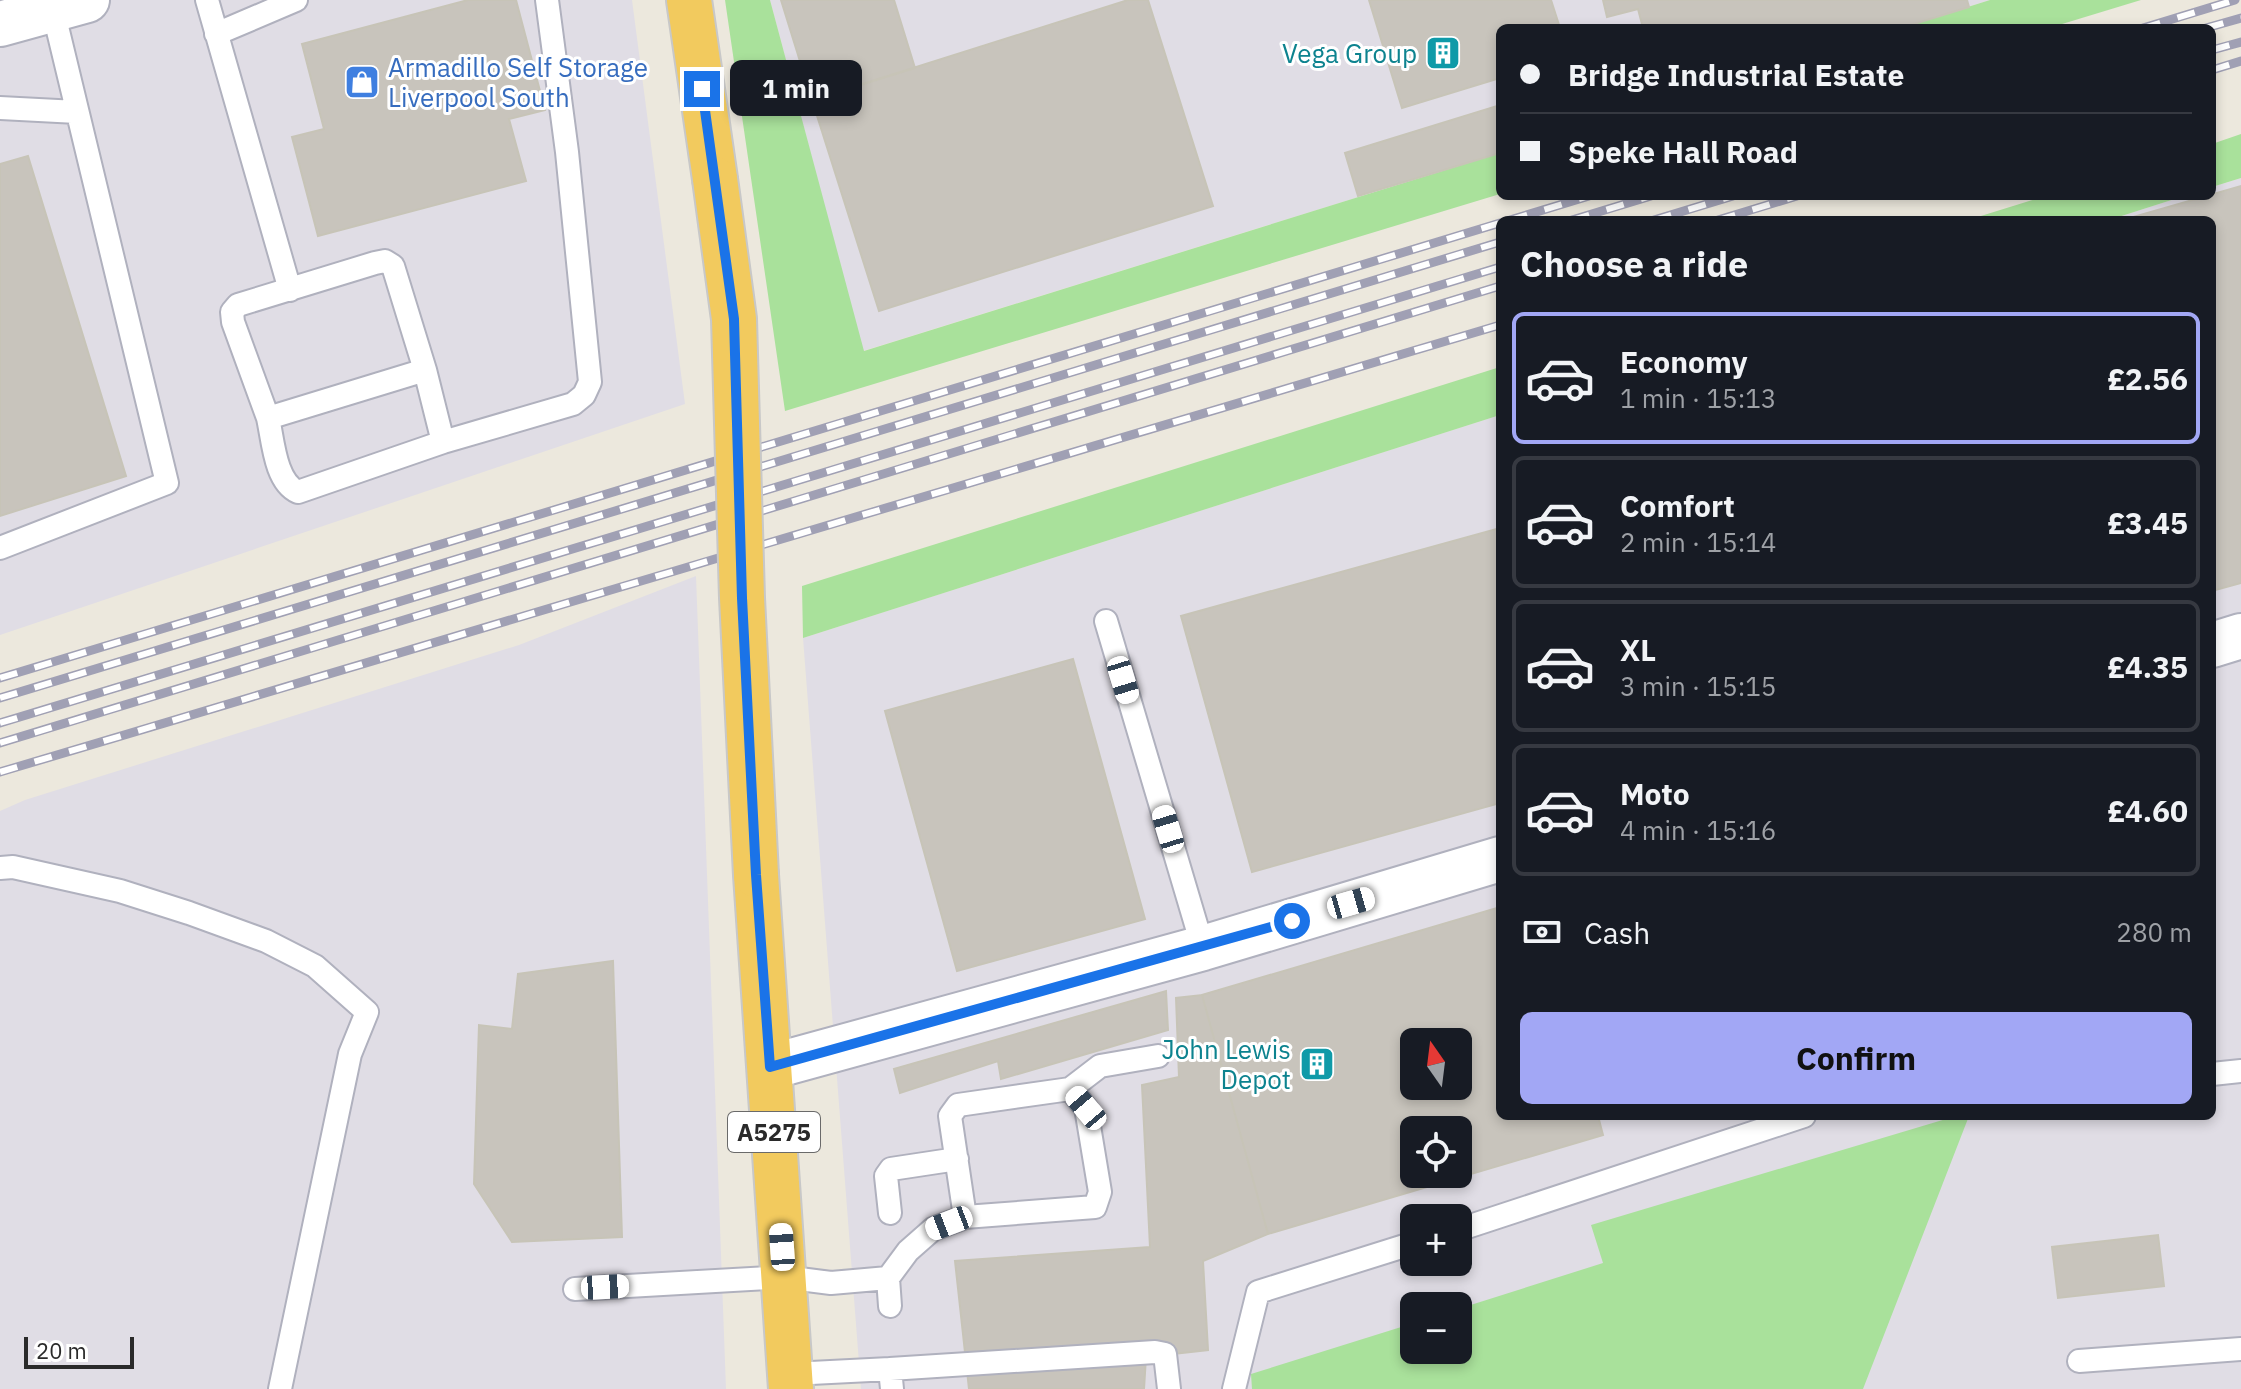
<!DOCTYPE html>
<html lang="en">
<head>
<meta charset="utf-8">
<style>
	:root { --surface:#171b24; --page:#242831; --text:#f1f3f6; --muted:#9ea1a6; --line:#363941; --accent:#a2a7f5 }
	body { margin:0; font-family:"IBM Plex Sans",sans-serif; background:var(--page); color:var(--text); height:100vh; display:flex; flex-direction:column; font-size:30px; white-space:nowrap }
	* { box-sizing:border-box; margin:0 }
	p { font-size:26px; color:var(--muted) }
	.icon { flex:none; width:44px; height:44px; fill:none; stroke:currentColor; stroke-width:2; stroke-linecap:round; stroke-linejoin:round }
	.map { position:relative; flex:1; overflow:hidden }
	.panel { position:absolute; left:1496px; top:216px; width:720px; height:904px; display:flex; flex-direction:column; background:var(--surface); border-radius:12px; box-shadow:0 4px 12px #0003 }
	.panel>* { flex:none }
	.guide { position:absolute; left:1496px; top:24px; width:720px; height:176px; border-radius:12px; box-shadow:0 4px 12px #0003; display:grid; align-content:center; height:176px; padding:0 24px; background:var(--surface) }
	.needle { width:52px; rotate:346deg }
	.buttons { position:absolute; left:1400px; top:1028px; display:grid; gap:16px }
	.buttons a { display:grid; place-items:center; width:72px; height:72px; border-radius:12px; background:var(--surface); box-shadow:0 4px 12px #0003; font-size:40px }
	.scale { position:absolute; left:24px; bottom:20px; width:110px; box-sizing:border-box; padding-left:8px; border:4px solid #2a2a2a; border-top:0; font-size:22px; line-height:28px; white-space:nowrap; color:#2a2a2a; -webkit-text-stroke:6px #fff; paint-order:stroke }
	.end { position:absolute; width:36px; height:36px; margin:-18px; border:10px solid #1a73e8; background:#fff; box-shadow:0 0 0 4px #fff }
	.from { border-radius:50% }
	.bubble { position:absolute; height:56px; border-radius:12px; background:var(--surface); box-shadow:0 4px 12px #0003; font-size:26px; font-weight:800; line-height:56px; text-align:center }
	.car { position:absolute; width:24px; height:48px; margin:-24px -12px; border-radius:10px; box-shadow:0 0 6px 2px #0007; background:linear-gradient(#fff 24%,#345 0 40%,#fff 0 76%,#345 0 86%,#fff 0) }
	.guide b { display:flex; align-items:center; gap:28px; height:76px; font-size:30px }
	.guide b+b { border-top:2px solid var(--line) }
	.guide i { width:20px; height:20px; background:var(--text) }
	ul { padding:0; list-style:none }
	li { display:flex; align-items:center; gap:24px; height:132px; margin:0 16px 12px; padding:0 8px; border:4px solid var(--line); border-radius:12px }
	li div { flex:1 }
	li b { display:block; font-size:30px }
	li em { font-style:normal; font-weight:800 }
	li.on { border-color:var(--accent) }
	li>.icon { width:72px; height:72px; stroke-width:1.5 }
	h2 { padding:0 24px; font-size:36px; line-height:96px }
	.pay { display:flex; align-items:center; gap:20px; height:88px; padding:0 24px; font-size:30px }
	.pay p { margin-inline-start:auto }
	.primary-button { display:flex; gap:16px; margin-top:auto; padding:16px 24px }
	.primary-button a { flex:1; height:92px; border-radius:12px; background:var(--accent); color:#111; font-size:32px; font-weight:800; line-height:92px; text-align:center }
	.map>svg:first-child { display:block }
	.industrial { fill:#e0dde5; fill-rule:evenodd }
	.green { fill:#a9e19b }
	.building { fill:#c8c4bc; stroke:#c7c4b7; stroke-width:2; fill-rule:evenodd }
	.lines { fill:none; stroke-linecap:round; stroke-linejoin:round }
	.service-casing { stroke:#b0b1be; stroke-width:26 }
	.minor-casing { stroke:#b0b1be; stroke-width:48 }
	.trunk-casing { stroke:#c8c8c8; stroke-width:48 }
	.service { stroke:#fff; stroke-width:22 }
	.minor { stroke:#fff; stroke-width:44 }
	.trunk { stroke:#f2ca5e; stroke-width:44 }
	.rail-casing { stroke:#a0a0b4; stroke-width:9 }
	.rail { stroke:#fff; stroke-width:6; stroke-dasharray:18; stroke-linecap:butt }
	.trunk-bridge-casing { stroke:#c8c8c8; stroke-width:48; stroke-linecap:butt }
	.trunk-bridge { stroke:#f2ca5e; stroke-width:44 }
	.route { stroke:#1a73e8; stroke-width:10 }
	.labels { text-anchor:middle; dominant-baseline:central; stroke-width:6; stroke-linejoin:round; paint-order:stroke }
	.shield { fill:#fff; stroke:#6a6a6a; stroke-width:2 }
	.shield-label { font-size:24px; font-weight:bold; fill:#2a2a2a }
	.culture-label { font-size:26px; fill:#0d838f; stroke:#fff; text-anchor:end }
	.shop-label { font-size:26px; fill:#366cbe; stroke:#fff; text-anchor:start }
</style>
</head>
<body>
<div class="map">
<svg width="2241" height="1389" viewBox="0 0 2241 1389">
	<rect width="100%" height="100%" fill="#ece8dd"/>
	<path class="industrial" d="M0 0H632L685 404 0 635Z
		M770 0H1990L1901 28H1500V153L863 351Z
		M2241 178V1389H861L803 638 1500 415V1116H2212V220H2109L2184 196H2212V187ZM1414 1042H1458V1086H1414ZM1414 1130H1458V1174H1414ZM1414 1218H1458V1262H1414ZM1414 1306H1458V1350H1414Z
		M696 576 726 1389H0V811L25 800 519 645Z"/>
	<path class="green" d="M725 0H770L864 351 1500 153V194L785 411Z
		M1990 0H2141L2049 28H1901Z
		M2241 134V178L2212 187V144Z
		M2045 196H2184L2109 220H1968Z
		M1500 367V415L803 638 802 586Z
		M1956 1116H1969L1863 1389H1252L1251 1374 1414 1323V1350H1458V1309L1603 1263 1591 1225Z"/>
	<path class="building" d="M468 0H516L545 110 509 119 526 181 318 236 292 137 324 129 302 44Z
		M781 0H894L915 68 812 100Z
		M1128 0H1148L1213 206 879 311 812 100Z
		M1369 0H1551L1560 28H1500V78L1402 108Z
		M1603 0H1967L1969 7 1901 28H1643L1638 9 1607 17Z
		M1500 105V153L1358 196 1345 153Z
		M28 156 126 476 0 516V164Z
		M2241 186V583L2212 591V220H2123Z
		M1500 528V803L1252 872 1181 616Z
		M1073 659 1145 919 957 971 885 711Z
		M1500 907V1116H1598L1603 1135 1268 1234 1202 995ZM1414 1042H1458V1086H1414ZM1414 1130H1458V1174H1414Z
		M613 961 622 1237 512 1242 474 1184 479 1025 512 1029 518 974Z
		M1166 991 1168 1030 1001 1079 998 1061 900 1093 894 1069Z
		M1202 995 1268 1234 1203 1261 1208 1350 1146 1357 1144 1389H969L955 1261 1150 1247 1142 1085 1179 1077 1176 998Z
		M2158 1235 2164 1286 2058 1298 2052 1247Z"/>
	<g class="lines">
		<g class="service-casing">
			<path id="service" d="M207 0 290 290
				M216 34 296 0
				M0 108 77 112
				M268 418C273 440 275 482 298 492L443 442 425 370 393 266 385 261 375 263 238 305 232 312 233 322 268 418 425 370
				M443 442 573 404 584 395 590 382 567 152 547 0
				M0 548 167 483 53 10
				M1106 621 1203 948
				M0 868 13 867 120 891 189 913 266 941 315 966 367 1012 350 1054 280 1389
				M2212 1074 2241 1071
				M1070 1089 1100 1066 1158 1056
				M890 1213 886 1176 891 1169 957 1159
				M1458 1230 1804 1116
				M888 1278 890 1306
				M575 1289 784 1277 831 1283 888 1278 908 1251 933 1229 965 1217 950 1116 958 1105 1070 1089 1086 1108 1100 1192 1095 1207 965 1217
				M2079 1361 2241 1349
				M890 1369 1155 1352 1165 1354 1169 1389
				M791 1374 890 1369 892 1389
				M1234 1389 1258 1292 1414 1243"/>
		</g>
		<g class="minor-casing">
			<path id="minor" d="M0 24 87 0
				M2212 645 2241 636
				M770 1067 1203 948 1500 859"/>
		</g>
		<g class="trunk-casing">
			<path id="trunk" d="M689 0 715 179
				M756 875 791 1389"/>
		</g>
		<use href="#service" class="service"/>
		<use href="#minor" class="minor"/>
		<use href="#trunk" class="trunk"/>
		<g class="rail-casing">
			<path id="rail" d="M2143 28 2235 0
				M2206 28 2241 18
				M2212 50 2241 42
				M2212 70 2241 61
				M1510 220 1589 196
				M1572 220 1651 196
				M1654 220 1733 196
				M1718 220 1797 196
				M0 678 1500 223
				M0 698 1500 242
				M0 723 1500 267
				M0 743 1500 286
				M0 772 1500 325"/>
		</g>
		<use href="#rail" class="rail"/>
		<g class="trunk-bridge-casing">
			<path id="trunk-bridge" d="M715 179 734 319 742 598 756 875"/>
		</g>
		<use href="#trunk-bridge" class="trunk-bridge"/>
	</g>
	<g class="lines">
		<path class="route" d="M702 89 734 319 742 598 756 875 770 1067 1292 921"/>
	</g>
	<defs>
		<g id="building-square" transform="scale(1.8)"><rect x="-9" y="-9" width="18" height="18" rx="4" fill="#0f9aa8" stroke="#fff"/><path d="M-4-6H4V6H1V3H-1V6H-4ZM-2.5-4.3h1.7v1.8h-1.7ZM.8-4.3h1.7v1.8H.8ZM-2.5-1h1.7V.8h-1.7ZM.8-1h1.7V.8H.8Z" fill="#fff"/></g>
		<g id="shop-square" transform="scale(1.8)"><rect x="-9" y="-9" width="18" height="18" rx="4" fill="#3f7fe0" stroke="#fff"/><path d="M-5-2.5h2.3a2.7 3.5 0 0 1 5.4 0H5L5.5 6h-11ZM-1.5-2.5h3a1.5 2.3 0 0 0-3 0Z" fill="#fff"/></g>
	</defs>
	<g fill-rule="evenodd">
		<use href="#building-square" x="1443" y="53"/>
		<use href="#shop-square" x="362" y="82"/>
		<use href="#building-square" x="1317" y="1064"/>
	</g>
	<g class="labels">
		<rect class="shield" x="728" y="1112" width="92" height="40" rx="6"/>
		<g class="shield-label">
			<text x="774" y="1132">A5275</text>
		</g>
		<g class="culture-label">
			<text x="1417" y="53">Vega Group</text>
			<text x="1291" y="1049">John Lewis<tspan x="1291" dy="30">Depot</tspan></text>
		</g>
		<g class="shop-label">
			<text x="388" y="67">Armadillo Self Storage<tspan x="388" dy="30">Liverpool South</tspan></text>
		</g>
	</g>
</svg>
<div class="buttons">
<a><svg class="needle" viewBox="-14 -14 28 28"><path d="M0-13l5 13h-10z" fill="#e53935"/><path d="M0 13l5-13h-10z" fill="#9ea1a6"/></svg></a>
<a><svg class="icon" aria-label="locate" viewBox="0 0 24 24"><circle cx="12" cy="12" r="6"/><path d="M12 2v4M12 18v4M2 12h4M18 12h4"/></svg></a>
<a>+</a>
<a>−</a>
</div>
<div class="scale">20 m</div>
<i class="end from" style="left:1292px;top:921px"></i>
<i class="end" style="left:702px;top:89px"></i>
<div class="bubble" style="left:730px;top:60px;width:132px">1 min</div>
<i class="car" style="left:1123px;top:680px;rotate:163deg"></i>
<i class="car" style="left:1168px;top:829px;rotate:343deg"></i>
<i class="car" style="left:1351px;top:903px;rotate:74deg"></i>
<i class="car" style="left:1086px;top:1108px;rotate:320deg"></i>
<i class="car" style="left:949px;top:1223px;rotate:249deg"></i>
<i class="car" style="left:782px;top:1247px;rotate:356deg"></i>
<i class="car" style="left:605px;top:1287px;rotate:87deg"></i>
<div class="guide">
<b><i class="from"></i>Bridge Industrial Estate</b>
<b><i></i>Speke Hall Road</b>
</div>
<section class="panel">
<h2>Choose a ride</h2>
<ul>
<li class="on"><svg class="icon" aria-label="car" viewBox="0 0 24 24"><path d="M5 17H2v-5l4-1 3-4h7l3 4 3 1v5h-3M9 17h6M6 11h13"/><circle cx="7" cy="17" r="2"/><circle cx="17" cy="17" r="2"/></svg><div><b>Economy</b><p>1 min · 15:13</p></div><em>£2.56</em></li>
<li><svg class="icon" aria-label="car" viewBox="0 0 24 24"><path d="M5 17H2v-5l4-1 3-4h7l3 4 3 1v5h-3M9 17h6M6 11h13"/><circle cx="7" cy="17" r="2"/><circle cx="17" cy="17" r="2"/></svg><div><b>Comfort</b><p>2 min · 15:14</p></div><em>£3.45</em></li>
<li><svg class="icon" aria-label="car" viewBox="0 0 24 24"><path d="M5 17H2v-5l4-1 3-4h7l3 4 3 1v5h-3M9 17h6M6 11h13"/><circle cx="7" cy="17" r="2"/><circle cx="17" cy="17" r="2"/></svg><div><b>XL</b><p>3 min · 15:15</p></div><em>£4.35</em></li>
<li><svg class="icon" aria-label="car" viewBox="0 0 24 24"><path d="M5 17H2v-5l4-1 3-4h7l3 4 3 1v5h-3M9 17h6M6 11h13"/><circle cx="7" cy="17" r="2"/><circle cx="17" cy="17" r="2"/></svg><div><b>Moto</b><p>4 min · 15:16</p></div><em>£4.60</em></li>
</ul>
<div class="pay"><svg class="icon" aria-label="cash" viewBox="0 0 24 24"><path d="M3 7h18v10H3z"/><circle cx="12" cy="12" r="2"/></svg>Cash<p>280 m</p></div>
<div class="primary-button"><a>Confirm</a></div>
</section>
</div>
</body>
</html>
